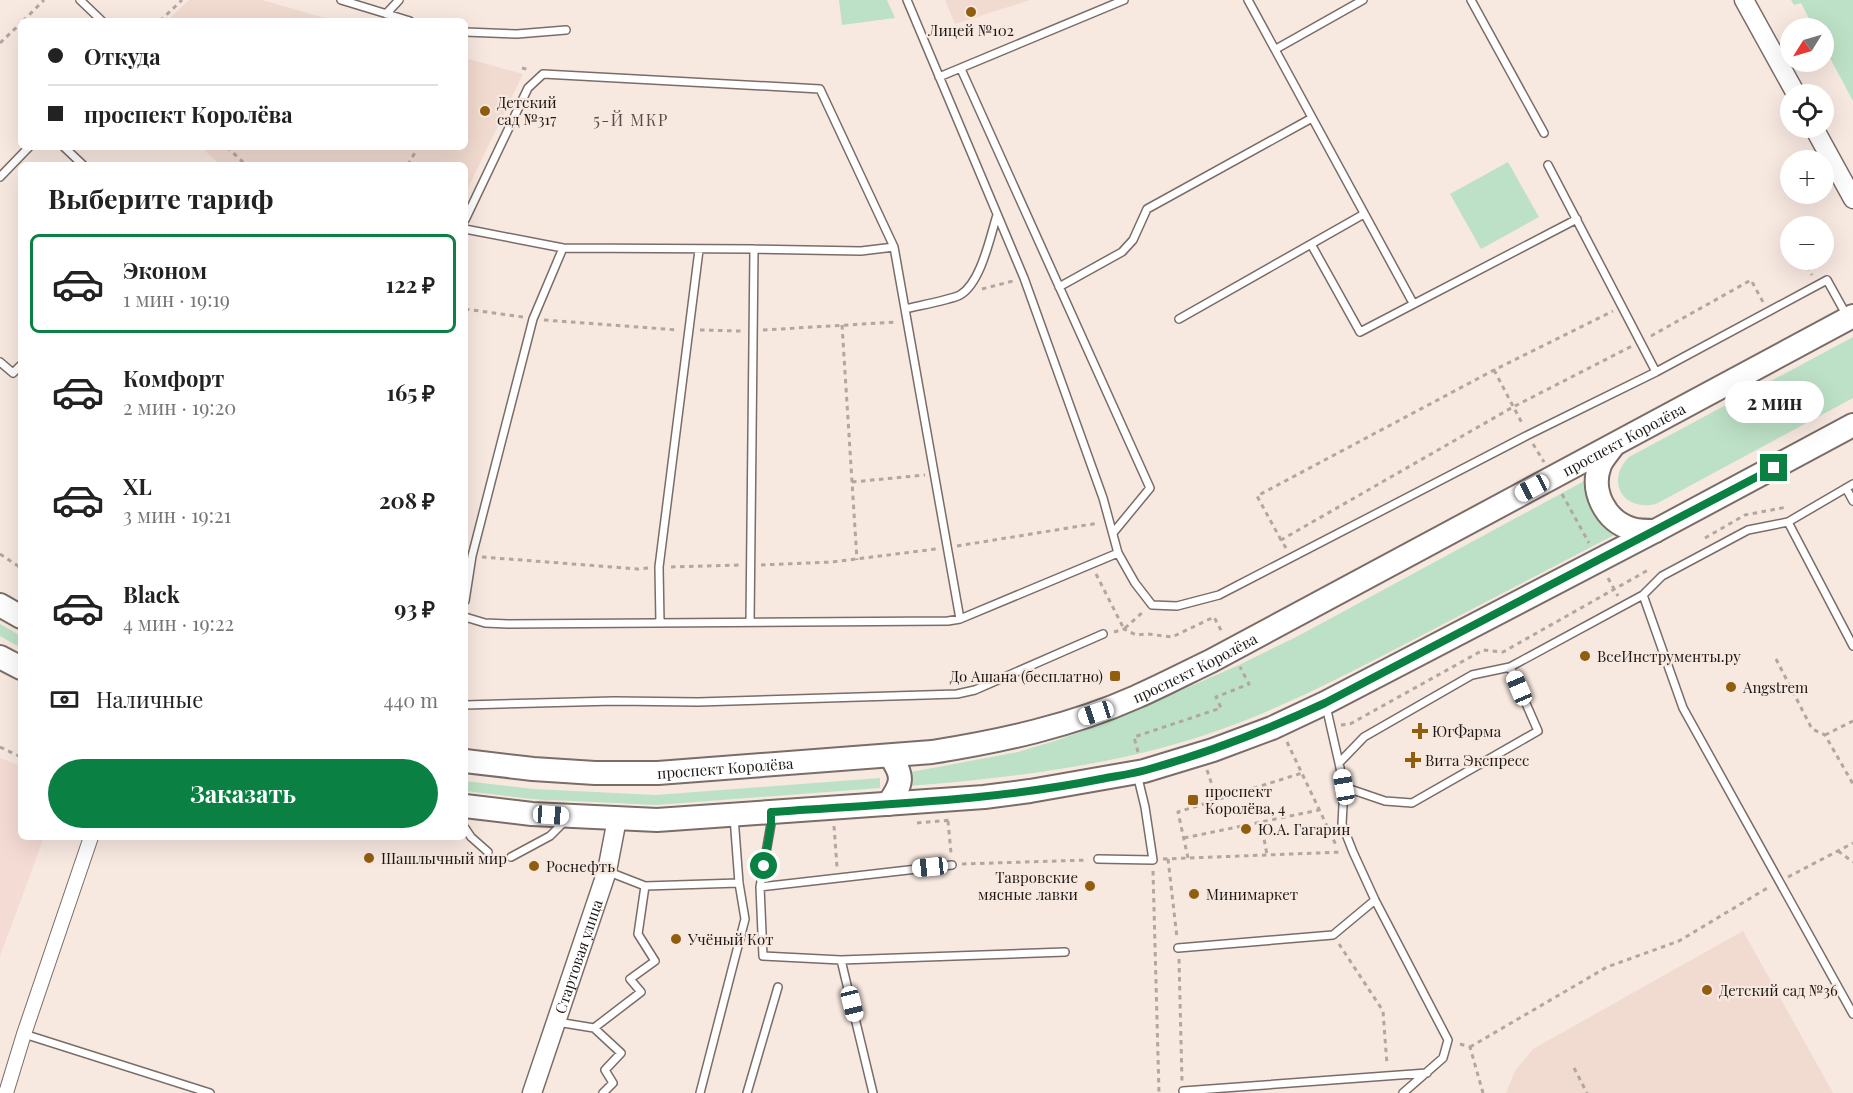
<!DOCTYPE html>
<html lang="ru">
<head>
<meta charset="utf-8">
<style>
	:root { --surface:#fff; --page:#f6f6f6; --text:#222; --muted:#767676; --line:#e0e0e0; --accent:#0b8043 }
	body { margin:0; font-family:"Playfair Display",serif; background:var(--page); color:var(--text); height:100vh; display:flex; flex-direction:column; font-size:22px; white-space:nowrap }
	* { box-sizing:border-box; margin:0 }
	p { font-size:20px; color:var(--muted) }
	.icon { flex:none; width:33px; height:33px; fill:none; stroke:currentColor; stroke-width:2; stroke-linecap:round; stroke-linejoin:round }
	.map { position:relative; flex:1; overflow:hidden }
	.drawer { position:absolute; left:18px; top:162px; width:450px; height:678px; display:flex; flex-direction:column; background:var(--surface); border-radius:9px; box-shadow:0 6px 24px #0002 }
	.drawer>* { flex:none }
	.banner { position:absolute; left:18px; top:18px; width:450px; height:132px; border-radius:9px; box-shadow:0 6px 24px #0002; display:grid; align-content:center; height:132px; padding:0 30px; background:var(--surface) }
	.needle { width:39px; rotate:233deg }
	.tools { position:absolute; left:1780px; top:18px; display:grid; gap:12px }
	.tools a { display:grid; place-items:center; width:54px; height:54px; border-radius:50%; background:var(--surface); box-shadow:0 6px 24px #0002; font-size:30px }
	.end { position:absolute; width:27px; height:27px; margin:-14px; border:8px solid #0b8043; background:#fff; box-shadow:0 0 0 3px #fff }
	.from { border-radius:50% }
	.bubble { position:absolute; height:42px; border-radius:21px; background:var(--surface); box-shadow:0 6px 24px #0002; font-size:20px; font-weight:700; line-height:42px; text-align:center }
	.car { position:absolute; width:18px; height:36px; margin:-18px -9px; border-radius:8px; box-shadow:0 0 4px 2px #0007; background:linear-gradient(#fff 24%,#345 0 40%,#fff 0 76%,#345 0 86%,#fff 0) }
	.banner b { display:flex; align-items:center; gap:21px; height:57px; font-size:22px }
	.banner b+b { border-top:2px solid var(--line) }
	.banner i { width:15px; height:15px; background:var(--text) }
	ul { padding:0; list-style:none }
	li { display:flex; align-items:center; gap:18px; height:99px; margin:0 12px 9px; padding:0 18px; border:3px solid transparent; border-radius:9px }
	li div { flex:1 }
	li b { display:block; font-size:22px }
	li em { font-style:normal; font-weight:700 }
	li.active { border-color:var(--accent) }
	li>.icon { width:54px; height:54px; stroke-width:1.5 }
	h2 { padding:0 30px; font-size:27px; line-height:72px }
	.pay { display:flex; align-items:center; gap:15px; height:66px; padding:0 30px; font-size:22px }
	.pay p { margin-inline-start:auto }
	.button { display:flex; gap:12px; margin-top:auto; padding:12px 30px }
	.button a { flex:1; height:69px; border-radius:36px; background:var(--accent); color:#fff; font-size:24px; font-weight:700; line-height:69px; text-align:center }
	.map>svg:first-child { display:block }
	.built { fill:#f1dacf }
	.industrial { fill:#f4dbd4 }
	.green { fill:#bde1c6 }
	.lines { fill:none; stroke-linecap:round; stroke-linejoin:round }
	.service-casing { stroke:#7a6d67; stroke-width:10 }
	.minor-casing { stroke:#7a6d67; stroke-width:16 }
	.tertiary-casing { stroke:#7a6d67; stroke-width:21 }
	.primary-casing { stroke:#7a6d67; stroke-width:26 }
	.path { stroke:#b2a6a0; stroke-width:3; stroke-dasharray:4.5 4.5; stroke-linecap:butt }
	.service { stroke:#fff; stroke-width:7 }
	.minor { stroke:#fff; stroke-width:14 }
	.tertiary { stroke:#fff; stroke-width:18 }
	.primary { stroke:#fff; stroke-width:22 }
	.route { stroke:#0b8043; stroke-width:8 }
	.poi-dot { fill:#915e10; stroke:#f7e8e0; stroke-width:2 }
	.labels { text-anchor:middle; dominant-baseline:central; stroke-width:4.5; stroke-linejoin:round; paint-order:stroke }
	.poi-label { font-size:15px; fill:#1d1815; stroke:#f7e8e0; text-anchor:start }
	.street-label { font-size:15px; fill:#1d1815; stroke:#f7e8e0 }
	.neighbourhood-label { font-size:16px; letter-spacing:1.5px; fill:#584c46; stroke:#f7e8e0 }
</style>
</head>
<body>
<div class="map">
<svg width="1853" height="1093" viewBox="0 0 1853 1093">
	<rect width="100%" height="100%" fill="#f7e8e0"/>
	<path class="built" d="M189 0H262L335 21H167Z
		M945 0H1030L955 24Z
		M465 58 523 74 465 194V165H220L201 147H465Z
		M1743 931 1833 1093H1506L1515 1071 1533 1049Z"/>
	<path class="industrial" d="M0 758 21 766V837H44L0 956Z"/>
	<path class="green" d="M839 0H887L895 18 842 25Z
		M1791 0H1853V101L1824 47V28H1814L1801 3 1794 5Z
		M1508 162 1539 217 1481 249 1450 194Z
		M1853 337V398L1656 504C1623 512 1605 481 1629 457Z
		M1588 479C1585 507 1594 518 1616 534 1548 570 1479 605 1411 641 1345 675 1279 710 1208 734 1112 766 1010 778 909 786L911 772 1018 752 1061 739 1141 708 1239 665 1300 635Z
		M0 624 21 636V648L0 636Z
		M880 778V788L656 805 531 799 465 791V781L534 789 656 795Z"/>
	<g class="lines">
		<g class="service-casing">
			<path id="service" d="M80 0 102 21
				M341 0 410 21
				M907 0 1024 278 1103 498 1118 553 1135 583 1152 605 1177 606 1219 595 1528 435 1656 372 1827 280 1847 316
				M1248 0 1413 303
				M1471 0 1544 133
				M386 14 399 0
				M465 32 517 34 566 30
				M1276 49 1363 0
				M961 69 1150 488 1113 533
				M939 77 1124 0
				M64 147 83 165
				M1548 165 1656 372
				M0 177 29 147
				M465 220 528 88 543 74 820 89 894 247 960 619
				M465 229 563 248 754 249 861 251 894 247
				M1311 244 1360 332 1577 219
				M1059 287 1122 252 1133 240 1147 209 1312 118
				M905 309C917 306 950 300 960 295 981 283 990 237 997 215
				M1179 319 1364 214
				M0 362 13 373 21 365
				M1846 488 1853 501
				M1788 522 1853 646
				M1643 595 1683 708 1853 1014
				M465 601 472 556 533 319 563 248
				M465 617 485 623 508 624 948 621 960 619 1118 553
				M750 622 754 249
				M660 623 659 567 699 250
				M465 705 614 701 698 702 957 694 975 690 1103 634
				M1326 706 1339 763 1364 737 1472 675 1510 667 1643 595 1662 576 1748 530 1788 522 1853 484
				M1339 763 1344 787 1342 824 1353 852 1375 900 1448 1040 1443 1058 1403 1093
				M1344 787 1385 801 1412 803 1538 731 1510 667
				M771 814V824L760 887 763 956 841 960 1065 952
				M465 828 471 837 488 852
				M511 857 550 836 566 820
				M1098 859 1153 860 1145 807 1137 774
				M609 872 645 886 739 883
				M760 887 952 865
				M1178 948 1333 935 1375 900
				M841 960 873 1093
				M557 1022 594 1028 621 1053 605 1070 613 1083 603 1093
				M594 1028 641 992 630 979 655 961 638 934 645 886
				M24 1034 210 1093
				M1183 1091 1427 1073
				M700 1093 745 919 739 883 734 817
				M747 1093 778 987"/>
		</g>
		<g class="minor-casing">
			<path id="minor" d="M6 1093 24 1034 91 837"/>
		</g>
		<g class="tertiary-casing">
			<g id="tertiary">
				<path d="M1744 0 1796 94"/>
				<path d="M1814 128 1853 199"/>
				<path id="s1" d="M532 1093 607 871 617 819"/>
			</g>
		</g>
		<g class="primary-casing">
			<g id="primary">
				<path d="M1613 446C1609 452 1603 458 1600 465 1590 491 1605 521 1632 529 1639 531 1648 531 1655 531"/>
				<path d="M0 605 21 617"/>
				<path d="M0 657 21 668"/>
				<path id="s2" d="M465 761 533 769 595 773H658L932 752C1001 741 1071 726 1136 697 1161 686 1186 673 1211 661L1853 316"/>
				<path d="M888 804C903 783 904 776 890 756"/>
				<path d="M465 806 532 814 657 820 984 797 1030 791 1144 771 1213 750 1272 728 1325 703 1655 531 1853 425"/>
			</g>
		</g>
		<path class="path" d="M23 21 44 0
			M160 21 182 0
			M0 43 21 23
			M522 68 530 70
			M227 147 246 165
			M408 165 418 147
			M1807 266 1812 275
			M982 289 1013 281
			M465 309 523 317
			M544 320 678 330
			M842 325 857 560
			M700 330 741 331
			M763 330 897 322
			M1651 336 1751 280 1763 302
			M1494 370 1523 425
			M1533 444 1544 462
			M852 482 925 475
			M1562 494 1589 543
			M1705 538 1745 515 1787 507
			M1281 540 1257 496 1494 370 1613 311
			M957 546 1099 523
			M1286 548 1281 540 1513 407 1632 346
			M0 554 21 568
			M482 557 638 569 649 568
			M761 565 832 562 936 549
			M671 567 739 565
			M1096 574 1124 629 1144 611
			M1608 578 1618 596
			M1114 632 1124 629 1136 635 1148 634 1172 637 1214 617 1223 634
			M1776 659 1812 729 1825 735 1853 784
			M1341 725 1350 724 1483 650 1503 652 1650 569
			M1825 735 1853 721
			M1287 742 1336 845
			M0 747 21 757
			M1138 752 1134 737 1221 708 1216 697 1249 684 1240 667
			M1207 770 1217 800
			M948 821 951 853
			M1261 822 1267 855
			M917 823 952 820
			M834 826 837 867
			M1184 838 1319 810
			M1838 851 1853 862
			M1188 858 1178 812 1302 773
			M1163 859 1343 852
			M1168 859 1177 938
			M962 864 1088 860
			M1153 871 1159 1093
			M1788 877 1853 843
			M1339 944 1383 1011 1387 1065
			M1179 959 1182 1082
			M1460 1044 1470 1047 1483 1093
			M1470 1047 1607 967 1679 941 1769 887
			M1574 1068 1587 1093"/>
		<use href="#service" class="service"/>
		<use href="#minor" class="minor"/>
		<use href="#tertiary" class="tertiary"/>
		<use href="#primary" class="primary"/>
	</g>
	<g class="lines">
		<path class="route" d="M764 866 771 824V812C881 804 992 801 1101 779 1116 776 1132 774 1146 770 1208 753 1267 730 1325 703L1774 468"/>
	</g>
	<g class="poi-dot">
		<circle cx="971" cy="12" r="6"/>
		<circle cx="485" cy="111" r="6"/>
		<circle cx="1585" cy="656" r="6"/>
		<rect x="1109" y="670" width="12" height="12" rx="3"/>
		<circle cx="1731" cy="687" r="6"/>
		<path d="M1417 722h6v6h6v6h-6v6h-6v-6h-6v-6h6z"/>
		<path d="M1410 751h6v6h6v6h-6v6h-6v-6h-6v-6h6z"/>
		<rect x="1187" y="794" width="12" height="12" rx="3"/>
		<circle cx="1246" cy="829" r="6"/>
		<circle cx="369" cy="858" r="6"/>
		<circle cx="534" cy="866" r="6"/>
		<circle cx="1090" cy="886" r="6"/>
		<circle cx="1194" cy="894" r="6"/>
		<circle cx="676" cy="939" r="6"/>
		<circle cx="1707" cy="990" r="6"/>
	</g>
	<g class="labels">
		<g class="poi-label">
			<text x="971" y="30" text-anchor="middle">Лицей №102</text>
			<text x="497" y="102">Детский<tspan x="497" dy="17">сад №317</tspan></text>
			<text x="1597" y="656">ВсеИнструменты.ру</text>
			<text x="1103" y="676" text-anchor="end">До Ашана (бесплатно)</text>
			<text x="1743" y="687">Angstrem</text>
			<text x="1432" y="731">ЮгФарма</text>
			<text x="1425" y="760">Вита Экспресс</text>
			<text x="1205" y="791">проспект<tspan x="1205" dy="17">Королёва, 4</tspan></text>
			<text x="1258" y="829">Ю.А. Гагарин</text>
			<text x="381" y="858">Шашлычный мир</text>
			<text x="546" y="866">Роснефть</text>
			<text x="1078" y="877" text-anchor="end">Тавровские<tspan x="1078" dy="17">мясные лавки</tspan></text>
			<text x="1206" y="894">Минимаркет</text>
			<text x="688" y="939">Учёный Кот</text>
			<text x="1719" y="990">Детский сад №36</text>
		</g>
		<g class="street-label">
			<text stroke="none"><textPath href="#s2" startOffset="1232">проспект Королёва</textPath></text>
			<text stroke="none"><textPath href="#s2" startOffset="746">проспект Королёва</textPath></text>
			<text stroke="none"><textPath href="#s2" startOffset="261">проспект Королёва</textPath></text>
			<text stroke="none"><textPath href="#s1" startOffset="144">Стартовая улица</textPath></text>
		</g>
		<g class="neighbourhood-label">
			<text x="631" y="119">5-Й МКР</text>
		</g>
	</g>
</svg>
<div class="tools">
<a><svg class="needle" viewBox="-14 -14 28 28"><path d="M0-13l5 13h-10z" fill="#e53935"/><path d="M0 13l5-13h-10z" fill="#767676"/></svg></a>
<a><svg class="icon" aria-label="locate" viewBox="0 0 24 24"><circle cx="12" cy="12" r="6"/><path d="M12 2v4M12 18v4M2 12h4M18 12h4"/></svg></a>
<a>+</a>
<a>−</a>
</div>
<i class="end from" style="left:764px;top:866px"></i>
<i class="end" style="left:1774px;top:468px"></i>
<div class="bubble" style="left:1725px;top:381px;width:99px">2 мин</div>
<i class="car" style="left:1532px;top:488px;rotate:242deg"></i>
<i class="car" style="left:1519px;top:688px;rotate:337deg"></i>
<i class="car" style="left:1096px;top:713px;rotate:252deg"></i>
<i class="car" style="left:1344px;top:787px;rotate:350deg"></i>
<i class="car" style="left:551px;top:815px;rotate:94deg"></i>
<i class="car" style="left:930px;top:867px;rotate:264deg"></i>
<i class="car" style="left:852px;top:1004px;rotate:166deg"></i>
<div class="banner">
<b><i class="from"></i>Откуда</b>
<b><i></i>проспект Королёва</b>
</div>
<section class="drawer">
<h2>Выберите тариф</h2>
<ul>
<li class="active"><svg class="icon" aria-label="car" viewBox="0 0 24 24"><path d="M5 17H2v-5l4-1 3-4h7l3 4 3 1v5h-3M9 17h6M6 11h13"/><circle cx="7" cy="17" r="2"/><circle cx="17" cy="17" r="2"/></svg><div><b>Эконом</b><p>1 мин · 19:19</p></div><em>122 ₽</em></li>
<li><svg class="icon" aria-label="car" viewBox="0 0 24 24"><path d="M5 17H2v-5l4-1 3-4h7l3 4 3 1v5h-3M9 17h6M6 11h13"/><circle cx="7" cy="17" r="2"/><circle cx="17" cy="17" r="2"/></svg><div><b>Комфорт</b><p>2 мин · 19:20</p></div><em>165 ₽</em></li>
<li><svg class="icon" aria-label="car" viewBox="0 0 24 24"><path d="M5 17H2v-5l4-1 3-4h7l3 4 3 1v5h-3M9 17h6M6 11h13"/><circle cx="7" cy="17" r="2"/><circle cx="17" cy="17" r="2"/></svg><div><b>XL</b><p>3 мин · 19:21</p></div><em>208 ₽</em></li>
<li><svg class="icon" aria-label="car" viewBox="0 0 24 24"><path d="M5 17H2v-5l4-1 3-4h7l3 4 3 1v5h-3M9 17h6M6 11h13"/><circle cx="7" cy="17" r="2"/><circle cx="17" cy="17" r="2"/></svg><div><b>Black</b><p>4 мин · 19:22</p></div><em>93 ₽</em></li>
</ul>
<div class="pay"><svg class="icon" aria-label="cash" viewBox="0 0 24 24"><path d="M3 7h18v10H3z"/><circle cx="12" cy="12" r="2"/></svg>Наличные<p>440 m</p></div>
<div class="button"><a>Заказать</a></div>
</section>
</div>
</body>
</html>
